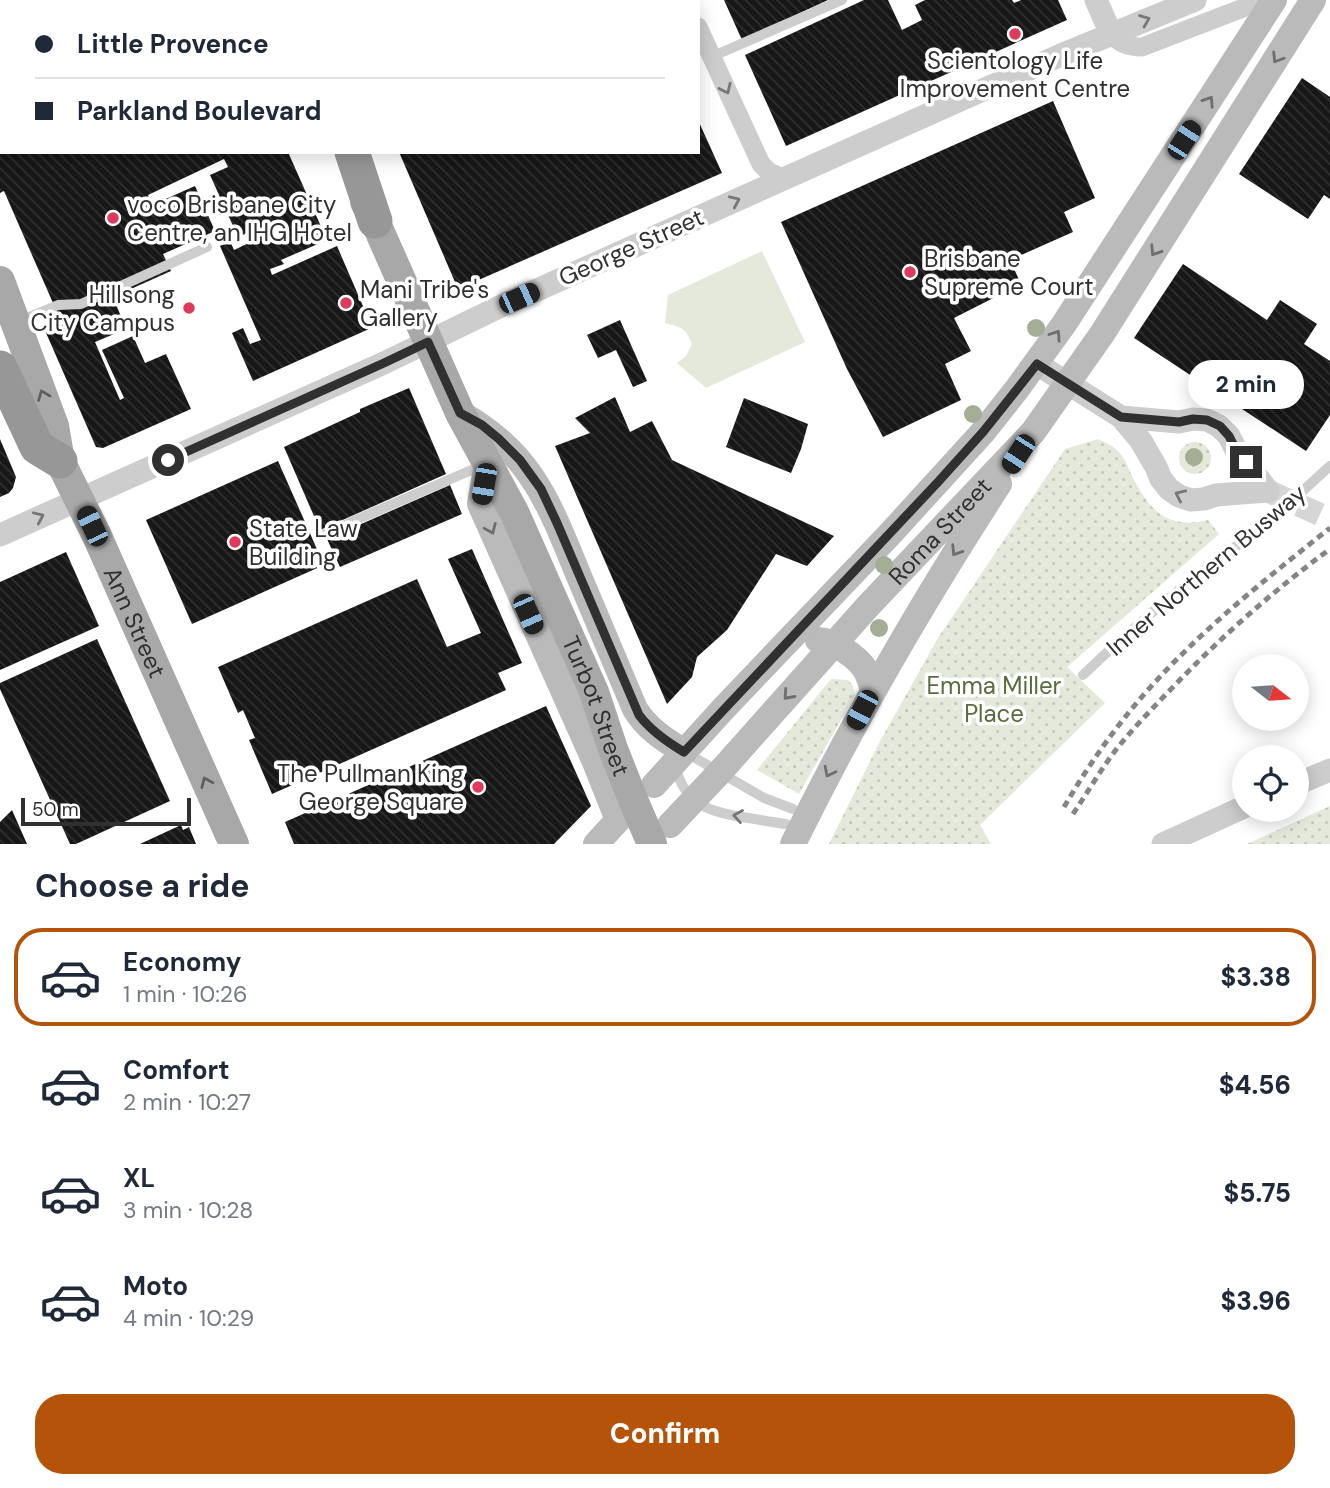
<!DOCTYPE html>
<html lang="en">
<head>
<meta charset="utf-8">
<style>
	:root { --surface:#fff; --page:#f2f2f3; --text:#1f2937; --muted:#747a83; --line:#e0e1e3; --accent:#b45309 }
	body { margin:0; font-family:"DM Sans",sans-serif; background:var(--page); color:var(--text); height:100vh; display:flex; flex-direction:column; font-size:26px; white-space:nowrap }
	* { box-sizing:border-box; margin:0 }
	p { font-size:23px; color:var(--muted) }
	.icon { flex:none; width:38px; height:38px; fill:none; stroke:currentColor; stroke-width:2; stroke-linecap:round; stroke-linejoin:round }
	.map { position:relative; height:844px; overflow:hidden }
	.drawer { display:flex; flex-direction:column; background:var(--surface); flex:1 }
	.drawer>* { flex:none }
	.top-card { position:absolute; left:0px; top:0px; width:700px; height:154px; box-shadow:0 4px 18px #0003; display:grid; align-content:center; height:154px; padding:0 35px; background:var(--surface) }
	.needle { width:46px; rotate:107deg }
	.fabs { position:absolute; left:1232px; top:654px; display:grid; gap:14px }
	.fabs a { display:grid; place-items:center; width:77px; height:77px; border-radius:50%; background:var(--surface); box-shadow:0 4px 18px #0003; font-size:35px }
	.scale { position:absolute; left:21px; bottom:18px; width:170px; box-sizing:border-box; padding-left:7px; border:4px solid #303030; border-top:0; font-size:19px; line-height:24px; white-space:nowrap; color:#303030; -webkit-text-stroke:5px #fff; paint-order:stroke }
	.end { position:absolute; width:32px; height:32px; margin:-16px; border:9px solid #303030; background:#fff; box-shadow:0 0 0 4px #fff }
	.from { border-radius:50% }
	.bubble { position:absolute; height:49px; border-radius:24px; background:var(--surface); box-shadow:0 4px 18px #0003; font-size:23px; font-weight:800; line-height:49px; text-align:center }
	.car { position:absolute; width:21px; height:42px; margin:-21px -10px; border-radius:9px; box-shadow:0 0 5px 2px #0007; background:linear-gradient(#222 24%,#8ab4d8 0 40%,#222 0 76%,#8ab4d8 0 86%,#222 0) }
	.top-card b { display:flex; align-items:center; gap:24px; height:66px; font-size:26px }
	.top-card b+b { border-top:2px solid var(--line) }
	.top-card i { width:18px; height:18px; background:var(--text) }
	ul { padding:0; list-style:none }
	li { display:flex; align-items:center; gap:21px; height:98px; margin:0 14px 10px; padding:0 21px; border:4px solid transparent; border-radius:28px }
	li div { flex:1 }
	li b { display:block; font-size:26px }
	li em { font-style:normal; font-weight:800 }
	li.on { border-color:var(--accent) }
	li>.icon { width:63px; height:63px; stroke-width:1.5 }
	h2 { padding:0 35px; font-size:32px; line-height:84px }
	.button { display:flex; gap:14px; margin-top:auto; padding:14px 35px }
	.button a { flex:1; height:80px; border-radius:28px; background:var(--accent); color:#fff; font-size:28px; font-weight:800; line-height:80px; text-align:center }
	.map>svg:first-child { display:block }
	.grass { fill:#e5e9dc }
	.park { fill:url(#park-dots) }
	.building { fill:url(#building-back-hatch) }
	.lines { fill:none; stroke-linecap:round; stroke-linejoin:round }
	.tertiary-tunnel { stroke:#d6d6d6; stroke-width:23; stroke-dasharray:23 11; stroke-linecap:butt }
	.service { stroke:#cdcdcd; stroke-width:10 }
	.minor { stroke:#cdcdcd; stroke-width:19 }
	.tertiary { stroke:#cdcdcd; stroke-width:23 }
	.secondary { stroke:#bababa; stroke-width:26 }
	.primary { stroke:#a8a8a8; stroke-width:30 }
	.motorway { stroke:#979797; stroke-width:35 }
	.rail { stroke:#858585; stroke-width:5; stroke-dasharray:7 5; stroke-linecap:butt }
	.service-bridge { stroke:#cdcdcd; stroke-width:10 }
	.primary-bridge { stroke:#a8a8a8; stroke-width:30 }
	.tree { fill:#a4ae95 }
	.oneway { stroke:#777 }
	.oneway2 { stroke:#6e6e6e }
	.oneway3 { stroke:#606060 }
	.route { stroke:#303030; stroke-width:9 }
	.poi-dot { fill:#de3b5c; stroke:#fff; stroke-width:2.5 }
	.labels { text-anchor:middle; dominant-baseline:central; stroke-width:7; stroke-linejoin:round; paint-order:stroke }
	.poi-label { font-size:24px; fill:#303030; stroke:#fff; text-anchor:start }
	.street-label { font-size:24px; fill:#303030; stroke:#fff }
	.park-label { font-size:24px; fill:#596b3f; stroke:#fff }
</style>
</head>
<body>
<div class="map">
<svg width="1330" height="844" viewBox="0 0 1330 844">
	<defs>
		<pattern id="park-dots" width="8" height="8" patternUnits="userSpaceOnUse" patternTransform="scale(1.75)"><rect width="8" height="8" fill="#e5e9dc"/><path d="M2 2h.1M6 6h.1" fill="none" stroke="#c5c8bd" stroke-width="1.8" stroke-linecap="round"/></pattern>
		<pattern id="building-back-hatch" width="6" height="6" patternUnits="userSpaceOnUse" patternTransform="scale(1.75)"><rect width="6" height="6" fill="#171717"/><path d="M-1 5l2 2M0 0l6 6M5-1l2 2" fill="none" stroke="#303030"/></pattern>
	</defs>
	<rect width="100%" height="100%" fill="#fff"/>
	<path class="grass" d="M762 251 805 342 706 388 677 363 686 356 692 344C686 328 681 327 665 323L668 295Z"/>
	<path class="park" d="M1098 439C1104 442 1112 445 1117 450 1123 455 1128 466 1131 474 1149 509 1165 530 1208 520L1219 534 1067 667 1105 703 980 825 991 844H829L879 743 938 638 1065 449Z
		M1179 458a16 16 0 1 1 32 0a16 16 0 1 1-32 0Z
		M831 679 848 680 853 686 855 695 799 794 757 770Z
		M1330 806V844H1247Z"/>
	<path class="building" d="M724 0H828L742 40Z
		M864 0H888L902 30 922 20 915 5 925 0H1012L1014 3 1021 0H1058L1067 20 786 146 745 55Z
		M1302 78 1330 97V199L1324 195 1308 219 1239 174Z
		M1053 101 1095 198 1064 212 1073 232 1010 260 1021 284 954 318 971 351 945 364 961 400 883 437 847 369 781 222Z
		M698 120 722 173 458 289 399 152H698Z
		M0 152H288L327 240 281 260 284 264 270 269 272 275 337 246 369 320V329L253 381 232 333 243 328 250 344 261 340 220 246 230 241 234 250 257 239 252 231 238 237 210 175 228 167 224 159 148 195 152 205 195 186 215 231 163 254 171 271 113 297 126 329 95 342 120 400 124 398 102 350 133 336 145 363 166 354 191 409 103 448 96 447 43 326 60 319 4 191 0 193Z
		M1183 264 1267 320 1280 300 1317 324 1304 344 1330 361V415L1306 451 1134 338Z
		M620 320 647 381 633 387 616 350 598 358 587 335Z
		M409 388 446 474 320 530 284 447 360 412V409Z
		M615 397 630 432 652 421 672 460 834 536 807 566 776 554 727 630 697 657 692 677 667 704 555 446 590 433 575 418Z
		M744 398 808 424 801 449 791 473 726 447Z
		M0 439 16 477 13 488 9 493 0 497Z
		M278 461 324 565 192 624 146 520Z
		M450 485 462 514 340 567 327 539Z
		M472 549 522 663 498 673 506 690 272 794 249 740 255 738 243 710 238 713 218 667 417 579 447 647 481 633 448 559Z
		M66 552 99 626 0 670V582Z
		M97 639 170 801 76 844H70L0 689V683Z
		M546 706 591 806 554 844H294L285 822Z
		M12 810 27 844H0V822Z
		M181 825 183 830 189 827 196 844H140Z"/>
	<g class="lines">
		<path class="tertiary-tunnel" d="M1268 491 1330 519"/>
		<path class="service" d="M526 2 529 0
			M711 57 842 0
			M17 322 58 305 81 304 207 247
			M326 533 483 465
			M1083 675C1131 629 1181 586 1234 548
			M685 752 764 798 793 809
			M675 766C685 804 707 811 741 817 756 819 771 822 786 824"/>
		<path class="minor" d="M686 0 687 2
			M698 27 761 164 769 172 785 179
			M1111 34C1120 44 1129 47 1142 47L1264 0
			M0 75 2 74"/>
		<path class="tertiary" d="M1096 0 1111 34
			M1037 364 1121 417 1141 441 1156 467 1161 479 1169 489 1179 496 1191 500 1204 499 1216 495 1268 491
			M1121 417 1179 422 1193 419 1207 420 1219 426 1229 436 1235 448 1268 491
			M0 535 384 363 495 309 739 199 1061 55 1195 0
			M1297 784 1330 770
			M1163 844 1244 807"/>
		<g class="secondary">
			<path d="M460 413C534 454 550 507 581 581 599 624 617 666 635 709 647 729 665 740 684 752"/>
			<path d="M487 463 480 504 595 762 618 820 596 844"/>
			<path d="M818 640C834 641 856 656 865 669 869 676 871 683 873 690"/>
			<path d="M654 785 725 707 890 534 983 432 1017 389 1064 324 1274 0"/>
			<path id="s1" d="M670 825 719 773 869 605 1033 432 1102 334 1313 0"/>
			<path d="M793 844C854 720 923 601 999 484"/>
		</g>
		<g class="primary">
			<path d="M262 0 263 2"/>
			<path d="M87 2 90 0"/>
			<path id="s2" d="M365 202 375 221 460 413 514 512 594 692 613 749 634 802"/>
			<path id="s3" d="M0 281 54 426 60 461 97 536 234 844"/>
		</g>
		<path class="motorway" d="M286 0 287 2
			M0 52 2 51
			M352 152 375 221
			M0 368 37 447 60 461"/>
		<path class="rail" d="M1064 807C1088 766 1115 727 1147 691 1201 630 1267 578 1330 528
			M1073 814C1087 793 1100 771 1115 751 1133 728 1153 708 1173 687 1221 637 1273 591 1330 549"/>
		<path class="service-bridge" d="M1234 548 1284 508 1330 466"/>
		<path class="primary-bridge" d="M634 802 652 844"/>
	</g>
	<g class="tree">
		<circle cx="1036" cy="328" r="9"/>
		<circle cx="973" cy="414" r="9"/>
		<circle cx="1194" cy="457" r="9"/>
		<circle cx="884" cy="565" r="9"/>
		<circle cx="879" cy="628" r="9"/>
	</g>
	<defs><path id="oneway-chevron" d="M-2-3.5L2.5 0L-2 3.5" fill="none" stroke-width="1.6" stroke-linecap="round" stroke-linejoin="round" transform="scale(1.75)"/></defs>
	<g class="oneway">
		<use href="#oneway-chevron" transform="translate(1145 20) rotate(-22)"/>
		<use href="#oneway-chevron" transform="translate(726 89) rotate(65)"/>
		<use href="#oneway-chevron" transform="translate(735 201) rotate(-24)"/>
		<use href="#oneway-chevron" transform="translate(1180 495) rotate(-155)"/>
		<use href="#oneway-chevron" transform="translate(39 517) rotate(-24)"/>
		<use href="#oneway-chevron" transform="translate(738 816) rotate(-170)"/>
	</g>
	<g class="oneway2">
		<use href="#oneway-chevron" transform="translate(1277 58) rotate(122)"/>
		<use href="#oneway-chevron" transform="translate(1209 101) rotate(-57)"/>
		<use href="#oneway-chevron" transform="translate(1155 251) rotate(123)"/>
		<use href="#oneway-chevron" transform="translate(1056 335) rotate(-56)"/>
		<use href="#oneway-chevron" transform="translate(491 529) rotate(67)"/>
		<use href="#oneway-chevron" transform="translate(956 551) rotate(123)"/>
		<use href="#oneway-chevron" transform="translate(788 695) rotate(132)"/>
		<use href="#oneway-chevron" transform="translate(829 772) rotate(117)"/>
	</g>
	<g class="oneway3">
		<use href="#oneway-chevron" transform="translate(43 395) rotate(-111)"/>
		<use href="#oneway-chevron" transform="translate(206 782) rotate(-114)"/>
	</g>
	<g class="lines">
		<path class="route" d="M168 460 384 363 428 342 460 413 482 425 499 439 520 460 541 489 557 523 639 715C651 731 667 742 684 752L938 482 983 432 1037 364 1121 417 1179 422 1193 419 1207 420 1220 426 1229 436 1235 448 1246 462"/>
	</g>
	<g class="poi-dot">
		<circle cx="1015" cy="34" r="7"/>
		<circle cx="113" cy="218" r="7"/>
		<circle cx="910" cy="272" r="7"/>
		<circle cx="346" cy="303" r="7"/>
		<circle cx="189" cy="308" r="7"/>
		<circle cx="235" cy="542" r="7"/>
		<circle cx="478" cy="787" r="7"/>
	</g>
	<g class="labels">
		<g class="poi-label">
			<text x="1015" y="60" text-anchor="middle">Scientology Life<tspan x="1015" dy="28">Improvement Centre</tspan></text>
			<text x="127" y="204">voco Brisbane City<tspan x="127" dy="28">Centre, an IHG Hotel</tspan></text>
			<text x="924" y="258">Brisbane<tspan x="924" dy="28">Supreme Court</tspan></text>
			<text x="360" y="289">Mani Tribe's<tspan x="360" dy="28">Gallery</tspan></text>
			<text x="175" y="294" text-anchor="end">Hillsong<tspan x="175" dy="28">City Campus</tspan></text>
			<text x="249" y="528">State Law<tspan x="249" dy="28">Building</tspan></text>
			<text x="464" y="773" text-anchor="end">The Pullman King<tspan x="464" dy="28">George Square</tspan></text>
		</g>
		<g class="street-label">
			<text transform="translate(631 247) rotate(-24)">George Street</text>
			<text stroke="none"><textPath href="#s1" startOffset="399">Roma Street</textPath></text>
			<text transform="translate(1206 570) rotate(-40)">Inner Northern Busway</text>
			<text stroke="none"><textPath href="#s3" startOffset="368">Ann Street</textPath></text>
			<text stroke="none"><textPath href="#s2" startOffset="555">Turbot Street</textPath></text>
		</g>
		<g class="park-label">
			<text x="994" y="685">Emma Miller<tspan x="994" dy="28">Place</tspan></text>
		</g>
	</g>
</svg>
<div class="fabs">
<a><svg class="needle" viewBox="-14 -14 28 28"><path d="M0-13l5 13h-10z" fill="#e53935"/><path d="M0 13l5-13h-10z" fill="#747a83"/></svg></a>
<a><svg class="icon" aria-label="locate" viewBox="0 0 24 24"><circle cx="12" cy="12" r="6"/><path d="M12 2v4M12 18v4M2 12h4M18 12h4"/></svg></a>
</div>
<div class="scale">50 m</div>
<i class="end from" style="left:168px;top:460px"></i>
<i class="end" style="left:1246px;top:462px"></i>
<div class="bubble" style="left:1188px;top:360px;width:116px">2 min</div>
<i class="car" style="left:1184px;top:140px;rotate:33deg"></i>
<i class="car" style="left:519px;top:298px;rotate:66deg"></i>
<i class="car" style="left:1018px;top:454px;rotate:213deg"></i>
<i class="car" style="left:484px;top:484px;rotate:190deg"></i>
<i class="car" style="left:92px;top:526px;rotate:335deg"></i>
<i class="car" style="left:528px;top:614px;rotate:156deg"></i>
<i class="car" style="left:862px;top:710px;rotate:208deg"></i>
<div class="top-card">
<b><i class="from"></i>Little Provence</b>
<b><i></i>Parkland Boulevard</b>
</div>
</div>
<section class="drawer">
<h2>Choose a ride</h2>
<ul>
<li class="on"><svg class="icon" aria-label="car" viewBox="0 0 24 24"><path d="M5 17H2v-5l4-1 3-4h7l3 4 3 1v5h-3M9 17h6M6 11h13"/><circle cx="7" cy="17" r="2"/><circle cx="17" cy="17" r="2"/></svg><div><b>Economy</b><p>1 min · 10:26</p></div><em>$3.38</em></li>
<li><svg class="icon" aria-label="car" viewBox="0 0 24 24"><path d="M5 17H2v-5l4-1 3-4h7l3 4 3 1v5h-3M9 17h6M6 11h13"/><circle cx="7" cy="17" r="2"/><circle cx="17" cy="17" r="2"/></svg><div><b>Comfort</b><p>2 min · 10:27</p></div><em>$4.56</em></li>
<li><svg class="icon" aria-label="car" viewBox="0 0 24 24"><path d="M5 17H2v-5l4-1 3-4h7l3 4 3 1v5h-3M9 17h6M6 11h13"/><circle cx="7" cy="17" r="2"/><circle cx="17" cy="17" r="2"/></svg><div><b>XL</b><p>3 min · 10:28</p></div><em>$5.75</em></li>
<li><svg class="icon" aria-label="car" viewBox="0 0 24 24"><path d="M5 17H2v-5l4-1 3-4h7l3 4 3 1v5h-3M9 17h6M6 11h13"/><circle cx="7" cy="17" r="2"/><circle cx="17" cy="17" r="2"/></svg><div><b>Moto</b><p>4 min · 10:29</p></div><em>$3.96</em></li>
</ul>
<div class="button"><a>Confirm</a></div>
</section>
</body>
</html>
